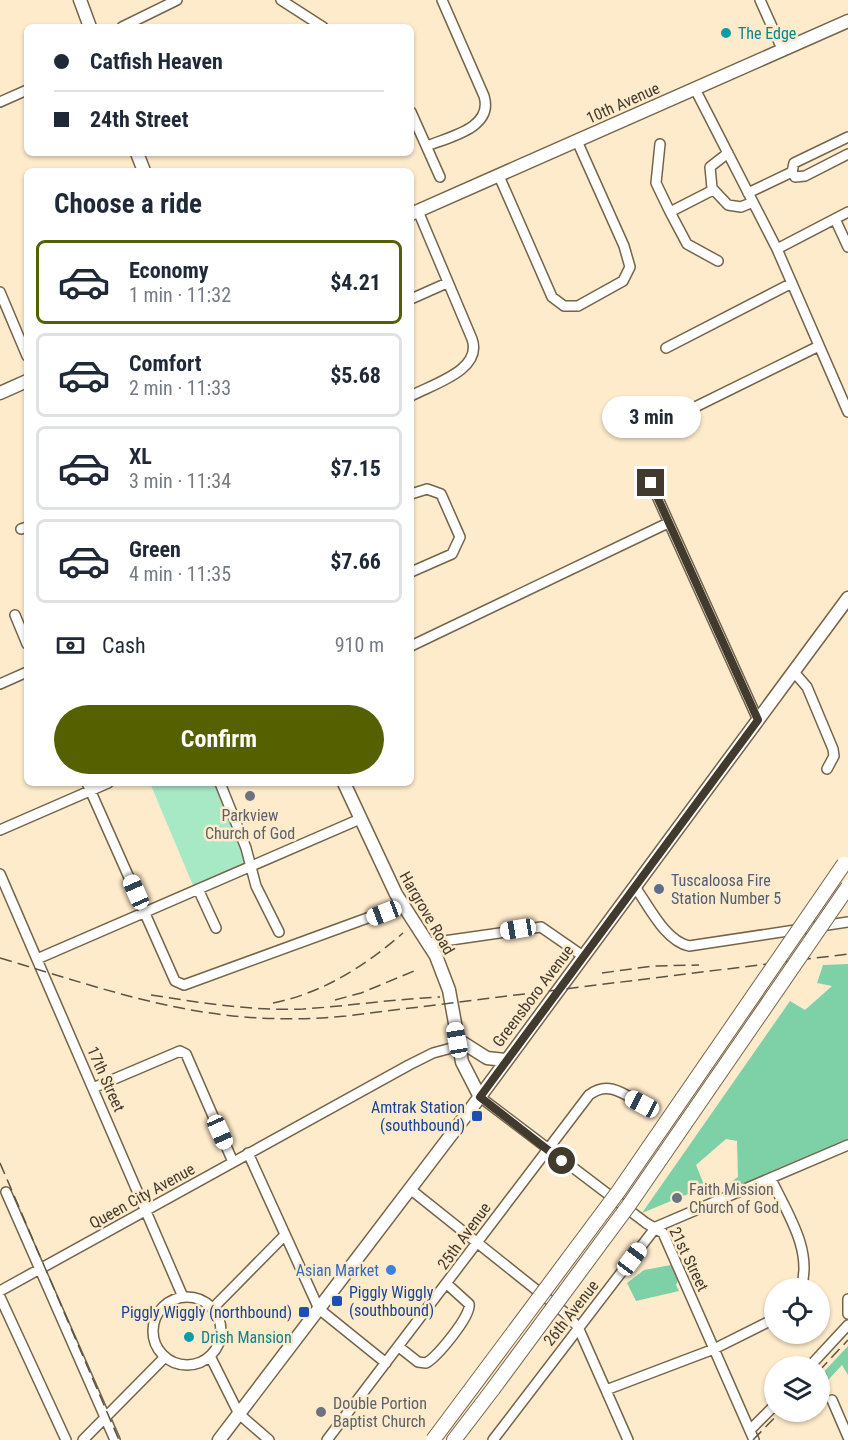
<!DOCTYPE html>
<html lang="en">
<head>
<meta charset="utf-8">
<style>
	:root { --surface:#fff; --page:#f6f6f7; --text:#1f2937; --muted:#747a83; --line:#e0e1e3; --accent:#556000 }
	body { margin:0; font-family:"Roboto Condensed",sans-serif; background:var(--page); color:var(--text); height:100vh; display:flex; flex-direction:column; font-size:22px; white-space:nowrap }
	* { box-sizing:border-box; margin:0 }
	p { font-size:20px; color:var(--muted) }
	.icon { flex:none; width:33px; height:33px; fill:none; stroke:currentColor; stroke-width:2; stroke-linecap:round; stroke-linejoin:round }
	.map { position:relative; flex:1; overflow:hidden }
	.panel { position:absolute; left:24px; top:168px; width:390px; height:618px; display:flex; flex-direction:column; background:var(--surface); border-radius:9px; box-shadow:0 2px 4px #0004 }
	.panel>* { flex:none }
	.top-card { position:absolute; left:24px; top:24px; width:390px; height:132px; border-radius:9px; box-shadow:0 2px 4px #0004; display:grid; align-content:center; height:132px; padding:0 30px; background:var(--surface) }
	.tools { position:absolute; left:764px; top:1278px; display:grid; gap:12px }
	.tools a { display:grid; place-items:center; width:66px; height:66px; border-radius:50%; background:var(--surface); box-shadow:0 2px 4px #0004; font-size:30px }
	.end { position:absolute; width:27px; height:27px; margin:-14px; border:8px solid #413a2d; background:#fff; box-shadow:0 0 0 3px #fff }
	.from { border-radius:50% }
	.bubble { position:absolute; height:42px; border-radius:21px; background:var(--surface); box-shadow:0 2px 4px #0004; font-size:20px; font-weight:700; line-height:42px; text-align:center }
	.car { position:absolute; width:18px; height:36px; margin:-18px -9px; border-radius:8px; box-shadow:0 0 4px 2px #0007; background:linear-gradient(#fff 24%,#345 0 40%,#fff 0 76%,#345 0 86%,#fff 0) }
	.top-card b { display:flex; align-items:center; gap:21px; height:57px; font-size:22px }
	.top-card b+b { border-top:2px solid var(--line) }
	.top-card i { width:15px; height:15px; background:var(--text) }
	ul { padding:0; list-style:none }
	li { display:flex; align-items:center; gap:18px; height:84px; margin:0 12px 9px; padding:0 18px; border:3px solid var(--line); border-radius:9px }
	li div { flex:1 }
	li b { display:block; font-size:22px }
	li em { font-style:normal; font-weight:700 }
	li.current { border-color:var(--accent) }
	li>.icon { width:54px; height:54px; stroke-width:1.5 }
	h2 { padding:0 30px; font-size:27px; line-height:72px }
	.pay { display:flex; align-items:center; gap:15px; height:66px; padding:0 30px; font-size:22px }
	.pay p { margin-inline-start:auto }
	.primary-button { display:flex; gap:12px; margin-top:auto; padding:12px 30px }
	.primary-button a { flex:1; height:69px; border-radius:36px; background:var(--accent); color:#fff; font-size:24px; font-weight:700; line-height:69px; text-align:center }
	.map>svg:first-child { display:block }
	.green { fill:#a7e8c5 }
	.forest { fill:#7ed0a6 }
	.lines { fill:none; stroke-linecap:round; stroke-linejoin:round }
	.minor-casing { stroke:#756449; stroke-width:12 }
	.major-casing { stroke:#756449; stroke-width:15 }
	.highway-casing { stroke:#756449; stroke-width:16 }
	.minor { stroke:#fff; stroke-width:9 }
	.major { stroke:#fff; stroke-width:12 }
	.highway { stroke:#fff; stroke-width:14 }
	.rail { stroke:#5b5343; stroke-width:1.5; stroke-dasharray:12 6; stroke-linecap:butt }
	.highway-bridge-casing { stroke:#756449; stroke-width:16; stroke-linecap:butt }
	.highway-bridge { stroke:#fff; stroke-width:14 }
	.route { stroke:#413a2d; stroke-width:8 }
	.culture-dot { fill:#0f9aa8; stroke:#feebcc; stroke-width:2 }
	.worship-dot { fill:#6b7280; stroke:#feebcc; stroke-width:2 }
	.service-dot { fill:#5c6f8a; stroke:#feebcc; stroke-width:2 }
	.transit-dot { fill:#1a4fb4; stroke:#feebcc; stroke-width:2 }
	.shop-dot { fill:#3f7fe0; stroke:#feebcc; stroke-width:2 }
	.labels { text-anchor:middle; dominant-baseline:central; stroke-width:5; stroke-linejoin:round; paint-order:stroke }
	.culture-label { font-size:16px; fill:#0d838f; stroke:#feebcc; text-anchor:start }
	.street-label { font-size:16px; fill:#413a2d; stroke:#feebcc }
	.worship-label { font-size:16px; fill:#5b616d; stroke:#feebcc; text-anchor:start }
	.service-label { font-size:16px; fill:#4e5e75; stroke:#feebcc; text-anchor:start }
	.transit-label { font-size:16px; fill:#164399; stroke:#feebcc; text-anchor:end }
	.shop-label { font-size:16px; fill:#366cbe; stroke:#feebcc; text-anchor:end }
</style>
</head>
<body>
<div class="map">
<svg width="848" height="1440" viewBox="0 0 848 1440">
	<rect width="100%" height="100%" fill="#feebcc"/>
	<path class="green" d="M150 783H220L251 866 195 890Z"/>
	<path class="forest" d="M848 964V1139L728 1192V1184L738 1177 737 1141 726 1139 696 1165 705 1187 642 1213 790 1001 805 1010 832 986 817 983 823 965Z
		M671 1265 678 1281 676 1285 679 1291 636 1301 627 1283 644 1270Z
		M848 1346V1375L842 1365 819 1390V1377Z"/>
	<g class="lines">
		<g class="minor-casing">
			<path id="minor" d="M281 0 323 27
				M760 0 783 51
				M122 27 177 0
				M695 89 777 249 848 412
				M0 102 27 90
				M411 112 440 177
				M660 144 656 183 670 212 687 244 718 261
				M427 146C449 137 494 128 484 96L442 0
				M728 153 710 167 712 188 728 205 741 207 753 202
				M792 172 795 177 805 176 848 154
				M499 176 552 297 564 306H578L623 281 630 267 624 246 577 141
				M748 193 792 172 794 163 848 137
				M670 212 713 190
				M835 219 848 247
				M777 249 848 212
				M0 292 27 356
				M411 299 447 283
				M666 348 792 283
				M411 396C433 384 483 370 472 339L418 211
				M683 413 819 346
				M651 483 758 720
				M411 494 427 489 441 494 460 537 452 554 411 572
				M21 529 27 527
				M15 615 27 644
				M411 646 668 523
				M794 672 807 687 833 749 834 756 827 769
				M0 684 27 672
				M87 783 175 981 184 985 403 905
				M220 783 246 848 256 886 279 932
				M0 830 108 783
				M0 874 183 1297
				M635 887C649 906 665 941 689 946L848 922
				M198 889 216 928
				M430 943 541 927 583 956
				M37 959 360 819
				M93 1088 180 1051 186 1054 233 1162
				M480 1097 646 1223 663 1233 754 1440
				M248 1153 319 1309 386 1363
				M771 1179C787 1213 813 1250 801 1288
				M410 1189 564 1312 578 1327 628 1440
				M6 1192 115 1440
				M0 1291 409 1065 433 1053 459 1046
				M0 1297 66 1440
				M153 1331a34 34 0 1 1 68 0a34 34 0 1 1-68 0Z
				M848 1299V1314
				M213 1308 284 1236
				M399 1347 418 1362 426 1363C437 1357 472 1315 469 1304L447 1284
				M210 1356 239 1414 269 1440
				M810 1366 848 1325
				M606 1390 714 1349 774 1319
				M832 1400 848 1437
				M750 1430 774 1406
				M83 1440 165 1357
				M327 1440 589 1095C608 1080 624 1094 642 1104
				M493 1440 656 1227 848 1145"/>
		</g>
		<g class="major-casing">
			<path id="major" d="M80 0 90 27
				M137 153 144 171
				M411 214 848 21
				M0 393 27 381
				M344 783 396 894 436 956 449 990 462 1062 480 1097
				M457 1039 487 1058 505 1060
				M219 1440 470 1110 848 598"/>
		</g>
		<g class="highway-casing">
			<path id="highway" d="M454 1440 493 1389"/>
		</g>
		<use href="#minor" class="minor"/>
		<use href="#major" class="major"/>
		<use href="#highway" class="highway"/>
		<path class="rail" d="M0 958C124 995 213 1029 346 1016L848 954
			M602 973 653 966 699 965
			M151 995C202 1003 252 1011 303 1009 349 1006 394 999 440 997
			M335 1000 361 993 419 969
			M273 1003C323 993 365 966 403 933
			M0 1163 119 1440
			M819 1371 848 1340
			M753 1440 780 1412"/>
		<g class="highway-bridge-casing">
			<path id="highway-bridge" d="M493 1389 629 1205 848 887
				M433 1440 618 1192 844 864"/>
		</g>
		<use href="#highway-bridge" class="highway-bridge"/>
	</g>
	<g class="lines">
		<path class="route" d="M562 1161 480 1097 758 720 651 483"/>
	</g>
	<g class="culture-dot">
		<circle cx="726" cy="33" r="6"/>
		<circle cx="189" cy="1337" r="6"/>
	</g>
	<g class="worship-dot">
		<circle cx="250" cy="796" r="6"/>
		<circle cx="677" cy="1198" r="6"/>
		<circle cx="321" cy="1412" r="6"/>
	</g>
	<circle class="service-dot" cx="659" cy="889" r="6"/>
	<g class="transit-dot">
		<rect x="471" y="1110" width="12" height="12" rx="3"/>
		<rect x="331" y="1295" width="12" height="12" rx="3"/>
		<rect x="298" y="1306" width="12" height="12" rx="3"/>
	</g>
	<circle class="shop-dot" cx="391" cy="1270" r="6"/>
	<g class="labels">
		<g class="culture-label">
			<text x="738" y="33">The Edge</text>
			<text x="201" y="1337">Drish Mansion</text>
		</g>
		<g class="street-label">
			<text transform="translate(623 103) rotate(-24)">10th Avenue</text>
			<text transform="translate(427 913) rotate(60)">Hargrove Road</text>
			<text transform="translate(533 996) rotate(-53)">Greensboro Avenue</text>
			<text transform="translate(106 1079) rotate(66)">17th Street</text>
			<text transform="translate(142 1196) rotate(-29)">Queen City Avenue</text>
			<text transform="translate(464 1236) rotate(-54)">25th Avenue</text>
			<text transform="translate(689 1259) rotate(64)">21st Street</text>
			<text transform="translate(571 1313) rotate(-52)">26th Avenue</text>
		</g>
		<g class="worship-label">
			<text x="250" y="815" text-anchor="middle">Parkview<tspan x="250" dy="18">Church of God</tspan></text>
			<text x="689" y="1189">Faith Mission<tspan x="689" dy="18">Church of God</tspan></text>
			<text x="333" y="1403">Double Portion<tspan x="333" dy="18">Baptist Church</tspan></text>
		</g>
		<g class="service-label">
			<text x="671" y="880">Tuscaloosa Fire<tspan x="671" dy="18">Station Number 5</tspan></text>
		</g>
		<g class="transit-label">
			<text x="465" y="1107">Amtrak Station<tspan x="465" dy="18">(southbound)</tspan></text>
			<text x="349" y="1292" text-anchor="start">Piggly Wiggly<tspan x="349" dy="18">(southbound)</tspan></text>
			<text x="292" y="1312">Piggly Wiggly (northbound)</text>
		</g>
		<g class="shop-label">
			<text x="379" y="1270">Asian Market</text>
		</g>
	</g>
</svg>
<div class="tools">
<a><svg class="icon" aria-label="locate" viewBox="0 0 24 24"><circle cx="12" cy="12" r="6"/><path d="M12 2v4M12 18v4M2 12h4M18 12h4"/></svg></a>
<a><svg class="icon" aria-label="layers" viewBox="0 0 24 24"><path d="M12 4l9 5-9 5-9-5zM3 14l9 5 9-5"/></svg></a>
</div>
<i class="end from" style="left:562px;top:1161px"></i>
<i class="end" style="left:651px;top:483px"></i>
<div class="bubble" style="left:602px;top:396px;width:99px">3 min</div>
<i class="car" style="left:136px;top:892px;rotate:336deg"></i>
<i class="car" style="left:384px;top:913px;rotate:249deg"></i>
<i class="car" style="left:518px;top:929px;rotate:261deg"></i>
<i class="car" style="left:457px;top:1040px;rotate:350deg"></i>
<i class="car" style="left:642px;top:1104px;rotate:298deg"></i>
<i class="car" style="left:220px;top:1132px;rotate:156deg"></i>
<i class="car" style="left:632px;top:1259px;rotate:37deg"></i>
<div class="top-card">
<b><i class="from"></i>Catfish Heaven</b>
<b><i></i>24th Street</b>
</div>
<section class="panel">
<h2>Choose a ride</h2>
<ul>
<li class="current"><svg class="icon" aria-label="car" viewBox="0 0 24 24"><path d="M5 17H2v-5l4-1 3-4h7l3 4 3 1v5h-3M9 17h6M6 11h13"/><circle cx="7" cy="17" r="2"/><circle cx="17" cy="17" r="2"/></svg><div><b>Economy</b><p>1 min · 11:32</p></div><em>$4.21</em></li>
<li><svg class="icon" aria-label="car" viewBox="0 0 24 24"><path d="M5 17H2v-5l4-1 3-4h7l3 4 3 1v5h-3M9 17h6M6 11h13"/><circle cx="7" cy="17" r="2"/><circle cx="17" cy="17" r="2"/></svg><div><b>Comfort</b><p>2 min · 11:33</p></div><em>$5.68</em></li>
<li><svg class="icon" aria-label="car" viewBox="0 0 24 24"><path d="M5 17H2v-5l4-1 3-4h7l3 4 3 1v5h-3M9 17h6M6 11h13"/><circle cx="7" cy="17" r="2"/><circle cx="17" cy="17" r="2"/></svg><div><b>XL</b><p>3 min · 11:34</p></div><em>$7.15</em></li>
<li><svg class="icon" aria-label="car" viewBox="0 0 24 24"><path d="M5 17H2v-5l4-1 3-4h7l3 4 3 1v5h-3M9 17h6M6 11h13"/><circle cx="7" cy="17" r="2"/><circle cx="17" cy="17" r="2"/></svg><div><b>Green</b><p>4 min · 11:35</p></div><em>$7.66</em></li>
</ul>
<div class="pay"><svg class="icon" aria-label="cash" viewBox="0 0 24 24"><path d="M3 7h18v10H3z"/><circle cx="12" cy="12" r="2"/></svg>Cash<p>910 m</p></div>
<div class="primary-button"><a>Confirm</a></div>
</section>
</div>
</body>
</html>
